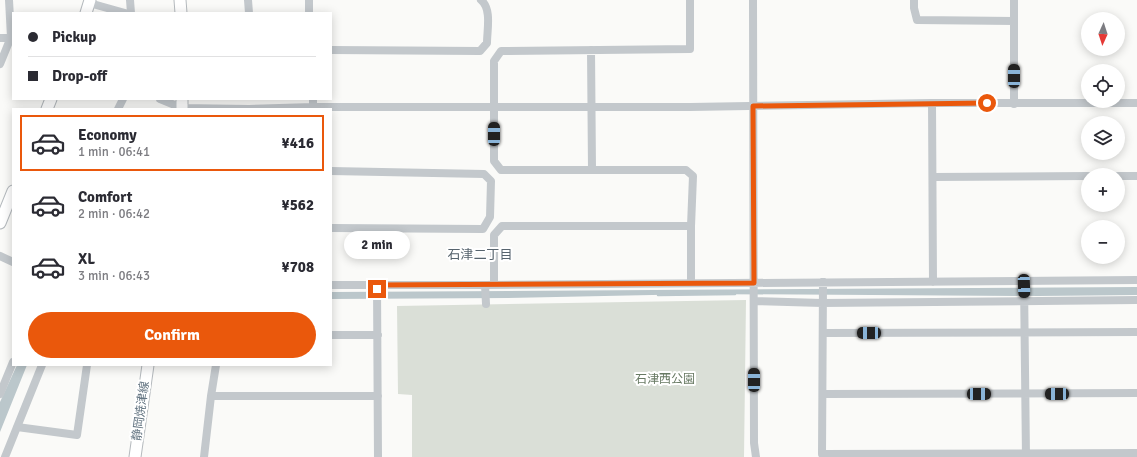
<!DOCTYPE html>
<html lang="en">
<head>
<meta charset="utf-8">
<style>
	:root { --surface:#fff; --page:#f2f2f3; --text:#2b2b33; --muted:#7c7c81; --line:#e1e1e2; --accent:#ea580c }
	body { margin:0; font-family:Signika,"Noto Sans JP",sans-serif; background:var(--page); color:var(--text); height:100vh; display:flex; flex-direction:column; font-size:15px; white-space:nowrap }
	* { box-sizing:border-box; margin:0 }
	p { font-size:13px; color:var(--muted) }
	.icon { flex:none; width:22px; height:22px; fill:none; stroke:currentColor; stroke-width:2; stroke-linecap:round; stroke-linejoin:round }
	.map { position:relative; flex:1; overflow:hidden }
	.side { position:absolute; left:12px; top:108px; width:320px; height:258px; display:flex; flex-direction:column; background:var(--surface); border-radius:0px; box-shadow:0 2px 10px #0003 }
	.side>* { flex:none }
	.guide { position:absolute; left:12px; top:12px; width:320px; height:88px; border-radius:0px; box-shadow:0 2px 10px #0003; display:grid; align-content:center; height:88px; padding:0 16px; background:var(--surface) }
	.needle { width:26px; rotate:183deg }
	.tools { position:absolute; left:1081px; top:12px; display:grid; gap:8px }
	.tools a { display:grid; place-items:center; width:44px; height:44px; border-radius:50%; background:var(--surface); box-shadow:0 2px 10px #0003; font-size:20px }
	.end { position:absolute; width:18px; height:18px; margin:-9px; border:5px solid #ea580c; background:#fff; box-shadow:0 0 0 2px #fff }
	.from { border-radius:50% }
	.bubble { position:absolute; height:28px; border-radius:14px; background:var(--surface); box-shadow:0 2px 10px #0003; font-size:13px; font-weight:700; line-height:28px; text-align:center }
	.car { position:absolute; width:12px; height:24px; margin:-12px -6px; border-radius:5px; box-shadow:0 0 3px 1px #0007; background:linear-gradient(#222 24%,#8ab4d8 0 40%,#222 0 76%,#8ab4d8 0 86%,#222 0) }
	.guide b { display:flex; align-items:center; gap:14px; height:38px; font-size:15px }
	.guide b+b { border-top:1px solid var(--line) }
	.guide i { width:10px; height:10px; background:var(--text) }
	ul { padding:7px 0 0; list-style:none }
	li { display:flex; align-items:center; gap:12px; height:56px; margin:0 8px 6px; padding:0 8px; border:2px solid transparent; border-radius:0px }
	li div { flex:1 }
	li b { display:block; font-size:15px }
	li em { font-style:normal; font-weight:700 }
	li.on { border-color:var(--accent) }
	li>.icon { width:36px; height:36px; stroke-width:1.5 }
	.cta { display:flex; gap:8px; margin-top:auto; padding:8px 16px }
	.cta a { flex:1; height:46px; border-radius:24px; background:var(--accent); color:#fff; font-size:16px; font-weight:700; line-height:46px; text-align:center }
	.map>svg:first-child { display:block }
	.green { fill:#dadfd7 }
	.water { fill:#bbc7cb }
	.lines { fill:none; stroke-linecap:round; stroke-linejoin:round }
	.stream { stroke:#bbc7cb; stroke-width:2.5 }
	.major-casing { stroke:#b5babe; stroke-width:13 }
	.minor { stroke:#c3c8cc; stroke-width:8 }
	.major { stroke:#fff; stroke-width:11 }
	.route { stroke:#ea580c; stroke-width:5 }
	.labels { text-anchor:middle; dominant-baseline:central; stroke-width:4; stroke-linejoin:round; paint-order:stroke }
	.park-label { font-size:12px; fill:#687a64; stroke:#fff }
	.street-label { font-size:12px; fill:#657683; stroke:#fff }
	.neighbourhood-label { font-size:13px; fill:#57646e; stroke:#fff }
</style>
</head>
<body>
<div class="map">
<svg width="1137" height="457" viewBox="0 0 1137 457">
	<rect width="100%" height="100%" fill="#fafaf8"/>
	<path class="green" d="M746 300 744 457H412V395L398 394 397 306Z"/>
	<path class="water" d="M1137 287V295L1038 296 700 294 508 298 331 299V292Z
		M17 365H27L0 432V402Z"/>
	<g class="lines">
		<path class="stream" d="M658 295 735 294"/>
		<g class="major-casing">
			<path id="major" d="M180 0 181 13
				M86 13 90 0
				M47 109 51 99
				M182 109V99
				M0 223 13 191
				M135 457 148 365"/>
		</g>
		<path class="minor" d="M130 0 131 13
			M248 0 249 13
			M309 0V13
			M753 0 754 443 756 457
			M914 0V8L917 20 1014 21
			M89 3 125 13
			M0 38H13
			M331 50 480 51 487 43C487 30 492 9 481 0
			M591 50 592 170
			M0 64 11 37 9 0
			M160 99 182 108 249 109 313 107H690L932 103H1137
			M313 99V109
			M932 103 933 282
			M1014 104V0
			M118 109 123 99
			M331 171 484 174 491 181 490 217 483 229 331 228
			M1118 176H1137
			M933 177 1088 176
			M0 256 13 262
			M1024 281 1026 457
			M823 282 822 454 1137 453
			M691 283V226
			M331 285H485L1137 280
			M377 285 378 457
			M485 285 486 304
			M494 285V235L502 226H691L693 176 686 170H501L494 161V61L501 51 690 49V0
			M754 301 822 303 1137 300
			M823 333 1137 332
			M331 335H378
			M0 394 13 362
			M823 394 1137 393
			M211 396H378
			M17 427 77 435 87 365
			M5 457 42 365
			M204 457 211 396 216 365"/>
		<use href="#major" class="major"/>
	</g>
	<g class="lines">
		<path class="route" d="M377 289V285L754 283 753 106 987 103"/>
	</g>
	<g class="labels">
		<g class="park-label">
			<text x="665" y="379">石津西公園</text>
		</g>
		<g class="street-label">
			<text transform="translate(141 411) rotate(-82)">静岡焼津線</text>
		</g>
		<g class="neighbourhood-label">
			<text x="480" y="255">石津二丁目</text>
		</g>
	</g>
</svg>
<div class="tools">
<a><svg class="needle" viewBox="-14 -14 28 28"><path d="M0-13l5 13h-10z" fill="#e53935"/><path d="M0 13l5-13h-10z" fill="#7c7c81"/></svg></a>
<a><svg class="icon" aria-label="locate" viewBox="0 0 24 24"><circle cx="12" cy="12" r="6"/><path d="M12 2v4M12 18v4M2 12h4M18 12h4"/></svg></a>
<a><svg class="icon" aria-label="layers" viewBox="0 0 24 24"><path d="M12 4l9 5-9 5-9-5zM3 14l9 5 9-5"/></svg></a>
<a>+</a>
<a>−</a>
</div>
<i class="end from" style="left:987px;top:103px"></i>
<i class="end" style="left:377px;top:289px"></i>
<div class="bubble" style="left:344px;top:231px;width:66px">2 min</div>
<i class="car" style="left:1014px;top:76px;rotate:0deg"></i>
<i class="car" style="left:494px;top:134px;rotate:0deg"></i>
<i class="car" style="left:1024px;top:286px;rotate:178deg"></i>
<i class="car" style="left:869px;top:333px;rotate:270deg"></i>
<i class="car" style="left:754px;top:380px;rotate:0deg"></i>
<i class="car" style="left:979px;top:394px;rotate:90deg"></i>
<i class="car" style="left:1057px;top:394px;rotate:270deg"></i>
<div class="guide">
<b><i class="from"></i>Pickup</b>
<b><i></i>Drop-off</b>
</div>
<section class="side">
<ul>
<li class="on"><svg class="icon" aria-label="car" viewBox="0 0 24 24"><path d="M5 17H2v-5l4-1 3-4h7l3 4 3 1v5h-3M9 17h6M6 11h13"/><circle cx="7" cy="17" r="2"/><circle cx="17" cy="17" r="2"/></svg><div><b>Economy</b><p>1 min · 06:41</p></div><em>¥416</em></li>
<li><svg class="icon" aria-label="car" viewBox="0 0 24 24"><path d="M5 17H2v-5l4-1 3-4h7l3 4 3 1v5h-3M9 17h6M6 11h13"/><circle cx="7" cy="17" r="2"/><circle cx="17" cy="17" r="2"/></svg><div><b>Comfort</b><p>2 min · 06:42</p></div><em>¥562</em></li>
<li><svg class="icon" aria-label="car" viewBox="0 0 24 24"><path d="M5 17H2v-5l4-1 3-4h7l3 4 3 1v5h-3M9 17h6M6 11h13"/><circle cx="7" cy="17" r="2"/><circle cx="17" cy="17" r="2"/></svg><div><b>XL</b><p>3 min · 06:43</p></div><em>¥708</em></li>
</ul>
<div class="cta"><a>Confirm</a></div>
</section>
</div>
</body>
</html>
